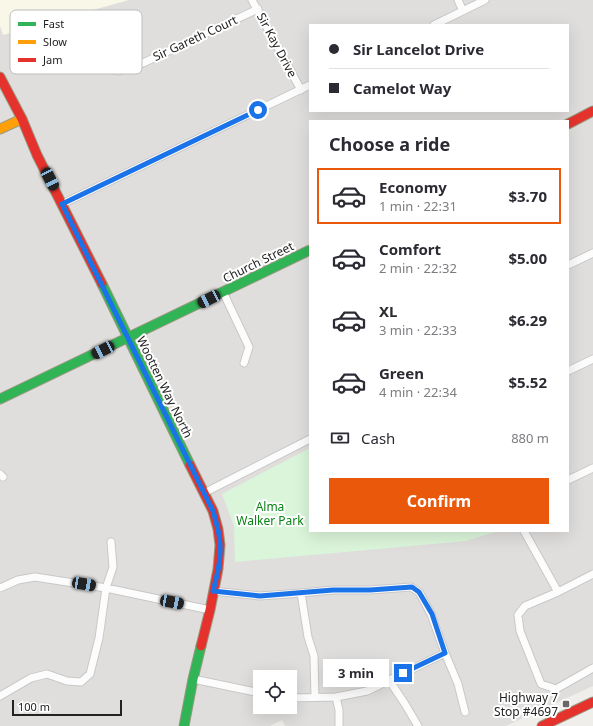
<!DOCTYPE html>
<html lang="en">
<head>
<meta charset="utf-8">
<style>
	:root { --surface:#fff; --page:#f2f2f3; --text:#2b2b33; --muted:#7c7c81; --line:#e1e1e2; --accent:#ea580c }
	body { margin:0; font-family:"Noto Sans",sans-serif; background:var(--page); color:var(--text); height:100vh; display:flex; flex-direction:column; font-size:15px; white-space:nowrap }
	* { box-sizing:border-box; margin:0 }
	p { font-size:13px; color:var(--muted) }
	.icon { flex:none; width:22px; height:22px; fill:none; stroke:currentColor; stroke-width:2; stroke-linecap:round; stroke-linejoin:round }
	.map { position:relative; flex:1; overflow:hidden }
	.panel { position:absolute; left:309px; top:120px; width:260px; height:412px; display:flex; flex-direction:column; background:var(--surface); border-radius:0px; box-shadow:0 4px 16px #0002 }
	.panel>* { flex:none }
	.hud { position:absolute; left:309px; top:24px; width:260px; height:88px; border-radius:0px; box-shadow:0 4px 16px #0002; display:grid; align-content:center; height:88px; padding:0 20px; background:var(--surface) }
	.fabs { position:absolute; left:253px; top:670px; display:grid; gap:8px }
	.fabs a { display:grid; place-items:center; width:44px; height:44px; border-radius:0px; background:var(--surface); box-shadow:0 4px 16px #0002; font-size:20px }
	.scale { position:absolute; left:12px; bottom:10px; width:110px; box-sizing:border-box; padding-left:4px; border:2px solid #222; border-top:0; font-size:11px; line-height:14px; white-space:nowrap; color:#222; -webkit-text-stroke:3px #fff; paint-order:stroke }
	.end { position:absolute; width:18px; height:18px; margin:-9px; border:5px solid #1a73e8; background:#fff; box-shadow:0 0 0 2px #fff }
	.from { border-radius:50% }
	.bubble { position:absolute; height:28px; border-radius:0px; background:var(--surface); box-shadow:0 4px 16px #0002; font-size:13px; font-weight:700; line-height:28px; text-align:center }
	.car { position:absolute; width:12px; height:24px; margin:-12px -6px; border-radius:5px; box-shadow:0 0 3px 1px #0007; background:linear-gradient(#222 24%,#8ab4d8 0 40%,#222 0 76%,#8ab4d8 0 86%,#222 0) }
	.hud b { display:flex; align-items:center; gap:14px; height:38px; font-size:15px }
	.hud b+b { border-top:1px solid var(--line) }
	.hud i { width:10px; height:10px; background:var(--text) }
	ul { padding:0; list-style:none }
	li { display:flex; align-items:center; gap:12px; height:56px; margin:0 8px 6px; padding:0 12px; border:2px solid transparent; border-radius:0px }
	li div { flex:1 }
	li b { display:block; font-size:15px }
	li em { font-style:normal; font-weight:700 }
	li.current { border-color:var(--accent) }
	li>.icon { width:36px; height:36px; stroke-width:1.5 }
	h2 { padding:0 20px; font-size:18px; line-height:48px }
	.pay { display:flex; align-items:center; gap:10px; height:44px; padding:0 20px; font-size:15px }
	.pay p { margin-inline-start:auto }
	.primary-button { display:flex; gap:8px; margin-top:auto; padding:8px 20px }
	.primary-button a { flex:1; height:46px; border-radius:0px; background:var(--accent); color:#fff; font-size:16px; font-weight:700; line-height:46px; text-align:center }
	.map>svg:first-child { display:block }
	.residential { fill:#dfdedc; fill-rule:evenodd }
	.education { fill:#f8f7e8 }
	.park { fill:#daf5da }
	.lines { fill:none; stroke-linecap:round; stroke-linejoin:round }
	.street-casing { stroke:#c9c8c7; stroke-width:9 }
	.fast-casing { stroke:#999a82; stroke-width:11 }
	.slow-casing { stroke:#999a82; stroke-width:11 }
	.jam-casing { stroke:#999a82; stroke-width:11 }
	.street { stroke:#fdfcfc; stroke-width:7 }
	.fast { stroke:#30b455; stroke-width:9 }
	.slow { stroke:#ff9f0a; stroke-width:9 }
	.jam { stroke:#e5322d; stroke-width:9 }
	.route { stroke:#1a73e8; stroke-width:5 }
	.poi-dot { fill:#6a6968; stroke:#fff; stroke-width:1.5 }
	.labels { text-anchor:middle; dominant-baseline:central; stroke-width:4; stroke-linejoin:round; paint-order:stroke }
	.street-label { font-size:12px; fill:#222; stroke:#fff }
	.park-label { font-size:12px; fill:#0c8416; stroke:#fff }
	.poi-label { font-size:12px; fill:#222; stroke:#fff; text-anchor:end }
	.key { fill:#fff; stroke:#bdbdbd; stroke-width:1 }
	.key-label { font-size:11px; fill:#222 }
</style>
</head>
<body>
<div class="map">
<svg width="593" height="726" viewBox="0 0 593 726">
	<rect width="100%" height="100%" fill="#f0eeeb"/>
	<path class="residential" d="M0 0H593V686L506 726H285L282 720 270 726H0ZM310 25H568V111H310ZM310 121H568V531H310ZM260 677H290V707H260Z"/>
	<path class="education" d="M0 0H129L3 35 0 26Z"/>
	<path class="park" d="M310 448V531H498L466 541 235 562 234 526 222 494Z"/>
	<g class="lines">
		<g class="street-casing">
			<path id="street" d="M252 0 301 90
				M458 0 463 11
				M434 25 485 0
				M108 69 119 71 143 63 258 9
				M62 204 310 85
				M568 265 593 253
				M223 292 249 347 244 363
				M568 371 593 359
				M0 474 3 477
				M568 480 593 468
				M204 493 310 439
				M524 531 558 592
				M593 574 558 592 525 606 518 615 520 631 541 684 556 689 593 668
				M0 588 18 580 35 577 106 588 210 610
				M213 591 260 596 301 593 333 590H370L411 587 419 592 431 614 445 653 458 684 465 712
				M301 593 308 637 314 656 315 697
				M193 679 260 693
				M389 680 405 704 418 726
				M0 696 31 678 47 674 67 681 81 682 90 674 99 638 106 588 113 567 111 542
				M336 697 339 710V726
				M290 698 336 697 367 691 445 653"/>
		</g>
		<g class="fast-casing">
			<path id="fast" d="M102 284 190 465
				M0 399 310 250
				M184 726 193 679 201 646"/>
		</g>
		<g class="slow-casing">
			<path id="slow" d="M0 129 22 119"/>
		</g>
		<g class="jam-casing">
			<path id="jam" d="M0 77 22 119 37 155 102 284
				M568 124 593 111
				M190 465 213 511 218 529 220 545 218 569 210 610 201 646
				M542 726 593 702"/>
		</g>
		<use href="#street" class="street"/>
		<use href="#fast" class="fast"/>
		<use href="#slow" class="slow"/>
		<use href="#jam" class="jam"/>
	</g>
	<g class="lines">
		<path class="route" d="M258 110 62 204 213 511C216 522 220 533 220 545 221 561 217 576 213 591L260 596 333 590H370L412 587 419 592 432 614 445 653 403 673"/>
	</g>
	<rect class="poi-dot" x="562" y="700" width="8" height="8" rx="2"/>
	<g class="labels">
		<g class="street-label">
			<text transform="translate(195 38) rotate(-25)">Sir Gareth Court</text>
			<text transform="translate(277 45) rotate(62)">Sir Kay Drive</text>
			<text transform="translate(258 262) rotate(-26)">Church Street</text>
			<text transform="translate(165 387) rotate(64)">Wootten Way North</text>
		</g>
		<g class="park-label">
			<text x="270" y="506">Alma<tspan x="270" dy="14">Walker Park</tspan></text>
		</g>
		<g class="poi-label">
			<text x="558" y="697">Highway 7<tspan x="558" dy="14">Stop #4697</tspan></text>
		</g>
	</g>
	<rect x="10" y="10" width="132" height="64" rx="6" class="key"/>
	<rect x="18" y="22" width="18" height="4" fill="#30b455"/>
	<rect x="18" y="40" width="18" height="4" fill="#ff9f0a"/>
	<rect x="18" y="58" width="18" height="4" fill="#e5322d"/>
	<g class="key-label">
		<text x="43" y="28">Fast</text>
		<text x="43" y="46">Slow</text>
		<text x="43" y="64">Jam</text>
	</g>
</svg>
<div class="fabs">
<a><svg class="icon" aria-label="locate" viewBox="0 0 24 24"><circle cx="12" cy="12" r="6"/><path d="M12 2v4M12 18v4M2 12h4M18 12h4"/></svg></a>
</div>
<div class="scale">100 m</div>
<i class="end from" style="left:258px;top:110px"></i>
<i class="end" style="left:403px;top:673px"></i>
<div class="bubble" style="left:323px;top:659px;width:66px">3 min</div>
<i class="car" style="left:50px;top:179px;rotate:153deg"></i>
<i class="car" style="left:209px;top:299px;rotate:244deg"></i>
<i class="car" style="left:103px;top:350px;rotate:244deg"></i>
<i class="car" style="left:84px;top:584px;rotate:100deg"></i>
<i class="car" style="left:172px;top:602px;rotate:101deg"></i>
<div class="hud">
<b><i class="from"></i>Sir Lancelot Drive</b>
<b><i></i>Camelot Way</b>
</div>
<section class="panel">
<h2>Choose a ride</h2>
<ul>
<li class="current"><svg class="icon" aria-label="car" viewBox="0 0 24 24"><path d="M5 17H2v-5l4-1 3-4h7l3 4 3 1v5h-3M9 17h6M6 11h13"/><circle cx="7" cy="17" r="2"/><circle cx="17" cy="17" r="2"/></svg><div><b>Economy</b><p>1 min · 22:31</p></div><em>$3.70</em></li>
<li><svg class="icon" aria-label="car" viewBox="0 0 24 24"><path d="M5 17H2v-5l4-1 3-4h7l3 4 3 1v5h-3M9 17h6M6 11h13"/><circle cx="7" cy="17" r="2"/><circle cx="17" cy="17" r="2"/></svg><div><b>Comfort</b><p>2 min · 22:32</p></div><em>$5.00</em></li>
<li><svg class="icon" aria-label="car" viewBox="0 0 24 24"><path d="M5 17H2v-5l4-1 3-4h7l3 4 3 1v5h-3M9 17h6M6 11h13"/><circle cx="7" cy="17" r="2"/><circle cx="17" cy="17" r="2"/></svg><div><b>XL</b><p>3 min · 22:33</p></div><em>$6.29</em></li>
<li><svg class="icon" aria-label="car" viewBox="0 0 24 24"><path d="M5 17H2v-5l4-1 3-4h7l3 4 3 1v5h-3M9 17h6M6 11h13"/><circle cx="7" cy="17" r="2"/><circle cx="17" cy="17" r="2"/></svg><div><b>Green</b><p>4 min · 22:34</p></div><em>$5.52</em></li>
</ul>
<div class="pay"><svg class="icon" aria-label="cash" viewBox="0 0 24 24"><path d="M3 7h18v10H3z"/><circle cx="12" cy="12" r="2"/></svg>Cash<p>880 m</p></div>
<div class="primary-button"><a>Confirm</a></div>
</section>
</div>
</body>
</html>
